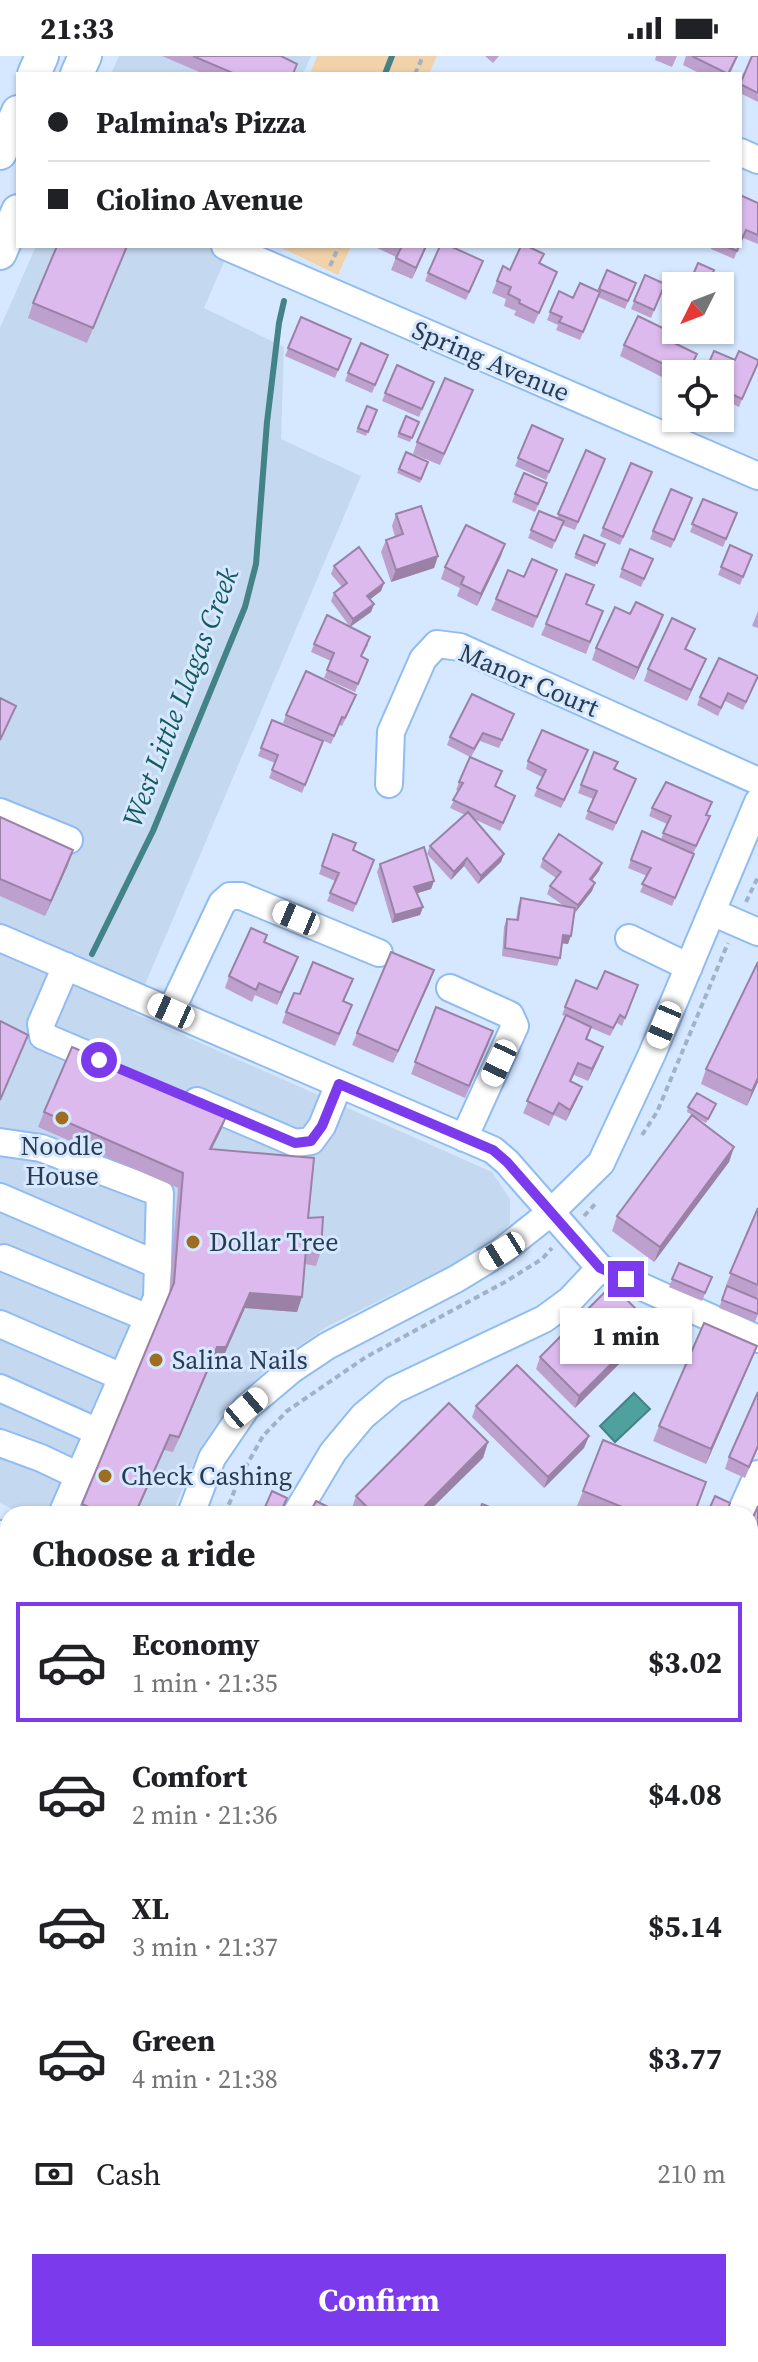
<!DOCTYPE html>
<html lang="en">
<head>
<meta charset="utf-8">
<style>
	:root { --surface:#fff; --page:#f6f6f6; --text:#202124; --muted:#757577; --line:#e0e0e0; --accent:#7c3aed }
	body { margin:0; font-family:"Source Serif 4",serif; background:var(--page); color:var(--text); height:100vh; display:flex; flex-direction:column; font-size:30px; white-space:nowrap }
	* { box-sizing:border-box; margin:0 }
	p { font-size:26px; color:var(--muted) }
	.icon { flex:none; width:44px; height:44px; fill:none; stroke:currentColor; stroke-width:2; stroke-linecap:round; stroke-linejoin:round }
	.map { position:relative; flex:1; overflow:hidden }
	.drawer { position:absolute; left:0px; top:1450px; width:758px; height:856px; display:flex; flex-direction:column; background:var(--surface); border-radius:24px 24px 0 0; box-shadow:0 2px 6px #0004 }
	.drawer>* { flex:none }
	.hud { position:absolute; left:16px; top:16px; width:726px; height:176px; border-radius:0px; box-shadow:0 2px 6px #0004; display:grid; align-content:center; height:176px; padding:0 32px; background:var(--surface) }
	.needle { width:52px; rotate:228deg }
	.fabs { position:absolute; left:662px; top:216px; display:grid; gap:16px }
	.fabs a { display:grid; place-items:center; width:72px; height:72px; border-radius:0px; background:var(--surface); box-shadow:0 2px 6px #0004; font-size:40px }
	.end { position:absolute; width:36px; height:36px; margin:-18px; border:10px solid #7c3aed; background:#fff; box-shadow:0 0 0 4px #fff }
	.from { border-radius:50% }
	.bubble { position:absolute; height:56px; border-radius:0px; background:var(--surface); box-shadow:0 2px 6px #0004; font-size:26px; font-weight:700; line-height:56px; text-align:center }
	.car { position:absolute; width:24px; height:48px; margin:-24px -12px; border-radius:10px; box-shadow:0 0 6px 2px #0007; background:linear-gradient(#fff 24%,#345 0 40%,#fff 0 76%,#345 0 86%,#fff 0) }
	.hud b { display:flex; align-items:center; gap:28px; height:76px; font-size:30px }
	.hud b+b { border-top:2px solid var(--line) }
	.hud i { width:20px; height:20px; background:var(--text) }
	ul { padding:0; list-style:none }
	li { display:flex; align-items:center; gap:24px; height:120px; margin:0 16px 12px; padding:0 16px; border:4px solid transparent; border-radius:0px }
	li div { flex:1 }
	li b { display:block; font-size:30px }
	li em { font-style:normal; font-weight:700 }
	li.current { border-color:var(--accent) }
	li>.icon { width:72px; height:72px; stroke-width:1.5 }
	h2 { padding:0 32px; font-size:36px; line-height:96px }
	.pay { display:flex; align-items:center; gap:20px; height:88px; padding:0 32px; font-size:30px }
	.pay p { margin-inline-start:auto }
	.primary-button { display:flex; gap:16px; margin-top:auto; padding:16px 32px }
	.primary-button a { flex:1; height:92px; border-radius:0px; background:var(--accent); color:#fff; font-size:32px; font-weight:700; line-height:92px; text-align:center }
	.status { display:flex; justify-content:space-between; align-items:center; height:56px; padding:0 40px; background:var(--surface); direction:ltr }
	.status svg { height:22px; fill:currentColor }
	.map>svg:first-child { display:block }
	.built { fill:#c4d8f0 }
	.green { fill:#f1d2aa }
	.water { fill:#4fa19f; stroke:#438287; stroke-width:2 }
	.lines { fill:none; stroke-linecap:round; stroke-linejoin:round }
	.stream { stroke:#438287; stroke-width:6 }
	.minor-casing { stroke:#90bcf1; stroke-width:30 }
	.major-casing { stroke:#90bcf1; stroke-width:36 }
	.path { stroke:#a0b2c8; stroke-width:4; stroke-dasharray:6 4; stroke-linecap:butt }
	.minor { stroke:#fff; stroke-width:26 }
	.major { stroke:#fff; stroke-width:32 }
	.wall { fill:#bda0cd }
	.shaded-wall { fill:#9a82a7 }
	.building { fill:#dcbaee; stroke:#9a82a7; stroke-width:2 }
	.route { stroke:#7c3aed; stroke-width:10 }
	.poi-dot { fill:#9d6d21; stroke:#d6e8ff; stroke-width:3 }
	.labels { text-anchor:middle; dominant-baseline:central; stroke-width:6; stroke-linejoin:round; paint-order:stroke }
	.street-label { font-size:26px; fill:#283b50; stroke:#d6e8ff }
	.poi-label { font-size:26px; fill:#283b50; stroke:#d6e8ff; text-anchor:start }
	.water-label { font-size:28px; font-style:italic; fill:#135a59; stroke:#d6e8ff }
</style>
</head>
<body>
<div class="status"><b>21:33</b><svg viewBox="0 0 49 12"><path d="M0 12V9h3v3zM5 12V6h3v6zM10 12V3h3v9zM15 12V0h3v12zM26 1h20v11H26zM47 4h2v5h-2z"/></svg></div>
<div class="map">
<svg width="758" height="2306" viewBox="0 0 758 2306">
	<rect width="100%" height="100%" fill="#d6e8ff"/>
	<path class="built" d="M119 0H311L303 18H111Z
		M36 190H231L204 252 284 291 281 383 361 420 133 957 492 1116 510 1143V1168L484 1193 328 1270 271 1309 230 1348 198 1396 172 1458H23L0 1447V272Z"/>
	<path class="green" d="M317 0H437L429 18H310Z
		M278 190H351L338 219Z
		M8 2027V2298H676L690 2306H0V2039Z"/>
	<path class="water" d="M634 1337 650 1353 615 1386 600 1370Z"/>
	<g class="lines">
		<path class="stream" d="M385 18 392 0
			M92 898 153 775 245 551 256 508 267 366 279 267 284 245"/>
		<g class="minor-casing">
			<path id="minor" d="M740 96 758 104
				M225 190 758 420
				M389 728 391 676 423 603 437 588 460 591 758 725
				M0 756 69 784
				M712 856 758 876
				M0 882 493 1094 507 1106 600 1212 758 1283
				M629 882 689 911
				M66 910 41 968 43 980 102 1005
				M450 932 510 959 515 970 464 1082
				M171 955 222 847 230 840H241L379 897
				M197 1045 295 1087 311 1085 322 1070 339 1028
				M0 1086 41 1092 160 1137 157 1242 62 1458
				M0 1141 158 1209
				M4 1202 148 1262
				M0 1268 122 1321
				M0 1332 98 1376
				M0 1387 41 1402 79 1420
				M191 1458 212 1402 246 1352 291 1314 327 1290 456 1223 502 1195 550 1157 601 1107 652 998 758 746
				M296 1458 333 1396 363 1360 394 1334 544 1263 570 1244 600 1212
				M740 1458 758 1418
				M0 1765 8 1766
				M0 1888 8 1886"/>
		</g>
		<g class="major-casing">
			<path id="major" d="M34 18 42 0
				M77 18 85 0
				M0 97 18 56
				M0 197 18 155
				M0 1481 8 1485
				M750 1864 758 1868"/>
		</g>
		<path class="path" d="M415 18 423 0
			M330 210 339 190
			M746 846 758 821
			M642 1079 657 1056 728 887
			M584 1160 597 1146
			M225 1458 240 1421 263 1380 287 1355 366 1301 505 1226 542 1203 552 1192
			M0 2084 8 2053
			M8 2094V2098
			M0 2106 8 2107
			M0 2114 8 2116
			M0 2171 6 2166 8 2162"/>
		<use href="#minor" class="minor"/>
		<use href="#major" class="major"/>
	</g>
	<path class="wall" d="M162 0H281L294 18H204Z
		M485 0H499L493 7Z
		M656 0H677L672 11 655 4Z
		M686 0H738L730 18H701L683 9Z
		M758 0V46L740 37V25Z
		M740 139 758 147V188L743 182Z
		M128 190 87 287 28 262 33 247Z
		M373 190H427L412 223 391 214 396 201Z
		M712 190H739L734 203 711 193Z
		M544 198 540 208 553 227 534 268 514 259 516 255 504 250 506 243 492 237 497 225 510 214Z
		M698 207 708 230H688Z
		M480 213 466 244 425 225 428 217Z
		M607 214 636 227 625 253 598 241 580 284 556 274 558 269 547 264 559 235 573 242 598 235Z
		M645 219 665 228 651 262 631 253Z
		M301 261 351 283 335 322 285 300Z
		M673 277 670 285 697 298 688 318H676V328L620 300 624 289Z
		M388 299 372 337 345 325 348 317Z
		M735 304H758L739 351 720 342V318Z
		M397 309 434 326 419 361 382 345Z
		M473 334 440 409 413 398 417 386Z
		M367 350 377 354 366 380 356 376Z
		M406 360 419 366 410 386 397 381Z
		M532 369 563 383 546 424 515 410Z
		M586 394 602 411 575 474 562 469 552 493 528 482 539 455 557 462Z
		M406 396 428 406 420 427 397 417Z
		M649 424 620 489 600 480 603 472Z
		M545 435 535 456 512 446 515 438Z
		M703 443 737 457 723 491 690 476Z
		M689 450 671 492 650 483 653 475Z
		M396 458 438 500 434 512 391 526 381 496 386 484 395 481 392 470Z
		M584 479 605 488 595 511 574 502Z
		M505 488 501 500 477 550 457 540 460 532 441 523 445 511Z
		M730 489 752 499 740 529 718 519Z
		M630 493 653 503 641 531 619 521Z
		M334 510 384 527 381 535 370 543 374 548 371 556 350 571 368 589 362 600 365 612 355 636 324 622 331 605 311 596 314 588 350 571 331 545 334 537 342 531 331 518Z
		M557 514 533 572 491 554 496 543 524 521Z
		M587 548 603 555 586 598 541 579 546 568Z
		M758 555V572L752 570Z
		M630 558 663 559 634 624 592 604 596 592Z
		M690 585 686 594 701 615 687 645 644 625 648 613Z
		M758 620 743 654 725 645 718 660 697 649 700 641Z
		M353 647 342 670 339 669 331 688 283 667 286 659Z
		M514 658 499 692 480 685 471 701 495 730 512 748 500 775 474 763 504 798 501 806 478 828 464 810 451 824 427 798 430 790 465 759 450 752 459 735 456 734 459 726 470 701 447 689 450 681Z
		M272 664 323 685 302 737 269 722 275 707 258 700Z
		M594 696 618 706 615 714 636 723 613 775 585 763 593 743 578 737Z
		M585 702 561 752 534 740 542 721 526 713 528 705Z
		M652 752 707 759V768L693 798 672 850 640 836 647 820 628 812 642 775 661 783 667 768 649 760Z
		M0 761 68 809 45 860 0 840Z
		M333 778 354 794 374 804 353 856 327 845 335 825 319 818Z
		M543 803 602 807 599 815 592 824 595 827 592 835 574 857 568 888 562 887 560 902 557 910 502 900 504 871 507 863 516 864 518 850 521 842 564 850 547 838 550 830 556 822 540 811Z
		M380 808 434 825 431 833 417 837 423 851 420 859 392 867 377 816Z
		M264 886 294 912 277 949 255 939 252 946 225 932 229 920Z
		M758 906V1026L747 1050 701 1028 706 1013Z
		M434 914 393 1007 352 989 357 977Z
		M353 923 344 946 348 961 335 990 282 967 286 956 300 938Z
		M638 929 622 970 617 967 610 980 591 972 587 984 603 991 588 1025 574 1019 571 1025 577 1043 566 1065 554 1059 549 1070 523 1057 566 960 562 959 565 951 597 933Z
		M436 951 489 987 465 1042 411 1018Z
		M716 1048 706 1067 687 1056 688 1051Z
		M44 1056 222 1072 212 1093 308 1162 321 1195 316 1210 305 1208 297 1256 245 1252 221 1306H212L173 1396 164 1394 136 1458H78L169 1239 178 1132 38 1071Z
		M734 1091 729 1106 654 1206 612 1175 617 1160Z
		M758 1152V1258L755 1266 719 1252 727 1230 758 1243 726 1229Z
		M679 1207 712 1221 702 1245 669 1231Z
		M651 1268 647 1280 575 1352 536 1313 540 1301Z
		M751 1305 706 1408 653 1385 659 1370Z
		M476 1350 589 1380 584 1392 544 1432 472 1361Z
		M488 1386 483 1402 426 1458H354L351 1455 356 1440Z
		M758 1392 745 1422 725 1413 729 1401Z
		M583 1435 694 1458H597L577 1450Z
		M0 1530 8 1532V1589L0 1587Z
		M758 1729V1816L750 1812V1747Z
		M0 1780 8 1782V1828L0 1826Z
		M758 1973V2017L750 2013V1989Z"/>
	<path class="shaded-wall" d="M426 190H427L412 223 416 212Z
		M505 488 501 500 477 550 481 538Z
		M438 500 434 512 391 526 396 514Z
		M384 527 381 535 364 548 367 540Z
		M374 548 371 556 350 571 353 563Z
		M663 559 659 571 634 624 638 612Z
		M706 603 701 615 687 645 691 634Z
		M73 794 68 809 45 860 51 845Z
		M504 798 501 806 478 828 481 820Z
		M467 802 464 810 451 824 454 816Z
		M602 807 599 815 587 831 590 823Z
		M434 825 431 833 412 839 414 831Z
		M595 827 592 835 575 857 578 849Z
		M423 851 420 859 392 867 395 859Z
		M563 879 571 880 568 888 560 887Z
		M298 901 294 912 277 949 281 937Z
		M434 914 430 926 393 1007 398 995Z
		M603 991 599 1002 588 1025 592 1013Z
		M758 1022V1026L747 1050 752 1035Z
		M582 1031 577 1043 566 1065 570 1054Z
		M228 1057 222 1072 204 1108 210 1093Z
		M734 1091 729 1106 654 1206 660 1191Z
		M250 1237 302 1241 297 1256 245 1252 221 1306H212L173 1396 217 1291Z
		M651 1268 647 1280 575 1352 579 1340Z
		M757 1290 751 1305 706 1408 711 1393Z
		M170 1379 164 1394 136 1458H135Z
		M589 1380 584 1392 544 1432 548 1421Z
		M488 1386 483 1402 426 1458H417Z"/>
	<path class="building" d="M193 0H281L297 8 293 18H235Z
		M692 0H737L728 18Z
		M752 0H758V37L740 28Z
		M740 139 758 147V179L746 174 740 187Z
		M57 190H127L93 272 33 247Z
		M402 190H426L416 212 396 202Z
		M440 190H450L483 205 469 236 428 217Z
		M521 190H527L544 198 539 207 557 216 539 257 519 247 520 244 508 238 511 231 497 225 503 210 510 214Z
		M725 190H739L737 195Z
		M698 207 714 214 708 230H701L690 226Z
		M607 214 636 227 628 245 599 233Z
		M645 219 665 228 654 254 634 245Z
		M580 227 600 236 583 276 559 266 562 261 550 256 559 235 573 242Z
		M638 260 673 277 670 285 697 298 687 318H684L624 289Z
		M301 261 351 283 338 314 288 292Z
		M361 287 388 299 375 329 348 317Z
		M714 295 735 304 739 295 758 304V307L742 343 723 334 720 340V318H704Z
		M397 309 434 326 422 353 385 337Z
		M445 322 473 334 444 398 417 386Z
		M367 350 377 354 368 376 358 372Z
		M406 360 419 366 412 382 399 377Z
		M532 369 563 383 549 416 518 402Z
		M586 394 605 403 578 466 558 458Z
		M406 396 428 406 421 423 399 413Z
		M631 407 652 416 623 481 603 472Z
		M524 417 547 427 538 448 515 438Z
		M671 433 692 442 674 484 653 475Z
		M703 443 737 457 726 483 692 468Z
		M421 450 438 500 396 514 386 484 403 478 396 458Z
		M539 455 564 465 555 485 531 474Z
		M466 469 505 488 481 538 461 528 464 521 445 511Z
		M584 479 605 488 597 507 576 498Z
		M730 489 752 499 743 521 721 511Z
		M359 491 384 527 367 540 374 548 353 563 334 537 347 527 334 510Z
		M630 493 653 503 644 523 622 513Z
		M532 503 557 514 537 561 496 543 508 514 524 521Z
		M566 518 594 529 586 548 603 555 590 586 546 568Z
		M636 546 663 559 638 612 596 592 615 551 630 558Z
		M327 559 370 581 361 600 368 604 358 628 327 614 334 597 314 588Z
		M672 562 695 573 685 593 706 603 691 634 648 613Z
		M719 602 758 620 746 646 728 637 721 652 700 641Z
		M306 615 356 639 345 662 342 661 334 680 286 659Z
		M472 638 514 658 502 684 483 677 474 693 450 681Z
		M0 642 16 650 0 684Z
		M272 664 323 685 305 729 272 714 278 699 261 692Z
		M542 674 588 694 564 744 537 732 546 714 528 705Z
		M594 696 618 706 614 713 636 723 616 767 588 755 597 735 581 729Z
		M470 701 502 715 495 730 515 740 503 767 453 744 463 727 459 726Z
		M666 726 712 746 706 759 710 760 696 790 663 777 671 760 652 752Z
		M468 756 504 798 481 820 467 802 454 816 430 790Z
		M0 761 73 794 51 845 0 823Z
		M642 775 694 798 675 842 642 828 651 812 631 804Z
		M333 778 356 787 353 794 374 804 356 848 330 837 339 817 322 810Z
		M559 778 602 807 590 823 595 827 578 849 550 830 561 816 543 803Z
		M424 791 434 825 414 831 423 851 395 859 380 808Z
		M521 842 575 852 571 880 563 879 560 902 505 892 507 863 518 864Z
		M251 872 267 879 264 886 298 901 281 937 259 927 256 934 229 920Z
		M391 896 434 914 398 995 357 977Z
		M313 906 353 923 343 945 352 949 339 978 286 956 294 937 300 938Z
		M758 906V1022L752 1035 706 1013Z
		M605 915 638 929 625 962 620 959 613 972 565 951 576 924 597 933Z
		M436 951 493 975 469 1030 415 1006Z
		M566 959 591 971 586 983 603 991 592 1013 578 1007 570 1025 582 1031 570 1054 559 1047 553 1058 527 1045Z
		M0 965 28 979 0 1044Z
		M72 991 228 1057 210 1093 314 1102 308 1162 323 1161 321 1195 306 1193 302 1241 250 1237 226 1291H217L179 1381 170 1379 135 1458H104L82 1448 174 1227 183 1117 44 1056Z
		M697 1037 716 1048 708 1063 688 1051Z
		M692 1059 734 1091 660 1191 617 1160Z
		M758 1152V1229L730 1217Z
		M679 1207 712 1221 705 1237 672 1223Z
		M612 1229 651 1268 579 1340 540 1301Z
		M727 1230 758 1243V1258L722 1244Z
		M704 1267 757 1290 711 1393 659 1370Z
		M517 1309 589 1380 548 1421 476 1350Z
		M758 1336V1390L749 1411 729 1401Z
		M449 1347 488 1386 417 1458H374L356 1440Z
		M603 1384 706 1426 694 1458H639L583 1435Z
		M272 1435 287 1442 280 1458H262Z
		M715 1440 730 1447 726 1458H707Z
		M316 1445 332 1453 329 1458H309Z
		M482 1448 504 1457V1458H478Z
		M758 1450V1491L752 1504H750V1468Z
		M0 1530 8 1532V1576L0 1575Z
		M758 1729V1811L750 1808V1747Z
		M0 1780 8 1782V1819L0 1818Z
		M758 1973V2007L750 2003V1989Z"/>
	<g class="lines">
		<path class="route" d="M99 1004 295 1087 311 1085 322 1070 339 1028 493 1094 507 1106 600 1212 626 1223"/>
	</g>
	<g class="poi-dot">
		<circle cx="62" cy="1062" r="8"/>
		<circle cx="193" cy="1186" r="8"/>
		<circle cx="156" cy="1304" r="8"/>
		<circle cx="105" cy="1420" r="8"/>
	</g>
	<g class="labels">
		<g class="street-label">
			<text transform="translate(491 305) rotate(23)">Spring Avenue</text>
			<text transform="translate(529 624) rotate(23)">Manor Court</text>
		</g>
		<g class="poi-label">
			<text x="62" y="1090" text-anchor="middle">Noodle<tspan x="62" dy="30">House</tspan></text>
			<text x="209" y="1186">Dollar Tree</text>
			<text x="172" y="1304">Salina Nails</text>
			<text x="121" y="1420">Check Cashing</text>
		</g>
		<g class="water-label">
			<text transform="translate(180 641) rotate(-69)">West Little Llagas Creek</text>
		</g>
	</g>
</svg>
<div class="fabs">
<a><svg class="needle" viewBox="-14 -14 28 28"><path d="M0-13l5 13h-10z" fill="#e53935"/><path d="M0 13l5-13h-10z" fill="#757577"/></svg></a>
<a><svg class="icon" aria-label="locate" viewBox="0 0 24 24"><circle cx="12" cy="12" r="6"/><path d="M12 2v4M12 18v4M2 12h4M18 12h4"/></svg></a>
</div>
<i class="end from" style="left:99px;top:1004px"></i>
<i class="end" style="left:626px;top:1223px"></i>
<div class="bubble" style="left:560px;top:1252px;width:132px">1 min</div>
<i class="car" style="left:296px;top:862px;rotate:293deg"></i>
<i class="car" style="left:171px;top:955px;rotate:294deg"></i>
<i class="car" style="left:664px;top:969px;rotate:203deg"></i>
<i class="car" style="left:499px;top:1007px;rotate:205deg"></i>
<i class="car" style="left:502px;top:1195px;rotate:238deg"></i>
<i class="car" style="left:246px;top:1352px;rotate:50deg"></i>
<div class="hud">
<b><i class="from"></i>Palmina's Pizza</b>
<b><i></i>Ciolino Avenue</b>
</div>
<section class="drawer">
<h2>Choose a ride</h2>
<ul>
<li class="current"><svg class="icon" aria-label="car" viewBox="0 0 24 24"><path d="M5 17H2v-5l4-1 3-4h7l3 4 3 1v5h-3M9 17h6M6 11h13"/><circle cx="7" cy="17" r="2"/><circle cx="17" cy="17" r="2"/></svg><div><b>Economy</b><p>1 min · 21:35</p></div><em>$3.02</em></li>
<li><svg class="icon" aria-label="car" viewBox="0 0 24 24"><path d="M5 17H2v-5l4-1 3-4h7l3 4 3 1v5h-3M9 17h6M6 11h13"/><circle cx="7" cy="17" r="2"/><circle cx="17" cy="17" r="2"/></svg><div><b>Comfort</b><p>2 min · 21:36</p></div><em>$4.08</em></li>
<li><svg class="icon" aria-label="car" viewBox="0 0 24 24"><path d="M5 17H2v-5l4-1 3-4h7l3 4 3 1v5h-3M9 17h6M6 11h13"/><circle cx="7" cy="17" r="2"/><circle cx="17" cy="17" r="2"/></svg><div><b>XL</b><p>3 min · 21:37</p></div><em>$5.14</em></li>
<li><svg class="icon" aria-label="car" viewBox="0 0 24 24"><path d="M5 17H2v-5l4-1 3-4h7l3 4 3 1v5h-3M9 17h6M6 11h13"/><circle cx="7" cy="17" r="2"/><circle cx="17" cy="17" r="2"/></svg><div><b>Green</b><p>4 min · 21:38</p></div><em>$3.77</em></li>
</ul>
<div class="pay"><svg class="icon" aria-label="cash" viewBox="0 0 24 24"><path d="M3 7h18v10H3z"/><circle cx="12" cy="12" r="2"/></svg>Cash<p>210 m</p></div>
<div class="primary-button"><a>Confirm</a></div>
</section>
</div>
</body>
</html>
